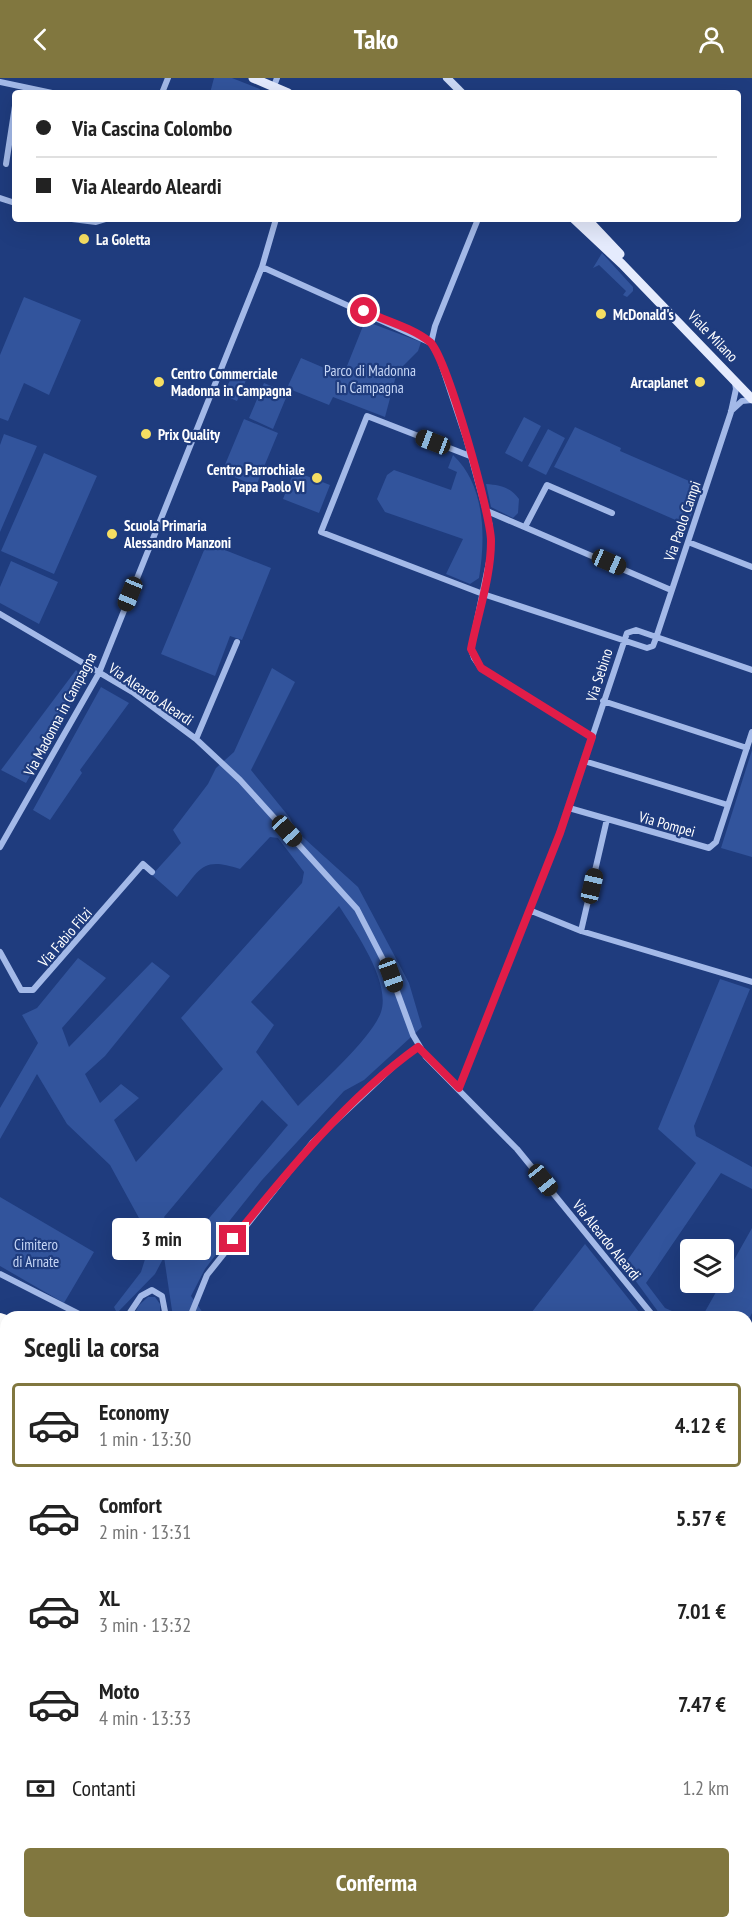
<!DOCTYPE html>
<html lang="it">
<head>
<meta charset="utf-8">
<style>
	:root { --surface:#fff; --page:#f6f6f6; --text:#222; --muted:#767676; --line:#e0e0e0; --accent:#81773f }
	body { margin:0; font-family:"PT Sans Narrow",sans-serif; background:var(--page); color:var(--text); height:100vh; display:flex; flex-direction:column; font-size:22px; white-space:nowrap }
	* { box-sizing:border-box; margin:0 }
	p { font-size:20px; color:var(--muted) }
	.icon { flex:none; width:33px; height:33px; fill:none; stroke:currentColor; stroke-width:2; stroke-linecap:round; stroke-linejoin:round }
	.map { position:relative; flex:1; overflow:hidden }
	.sheet { position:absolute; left:0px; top:1233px; width:753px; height:618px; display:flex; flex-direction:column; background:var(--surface); border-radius:18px 18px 0 0; box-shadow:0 6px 24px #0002 }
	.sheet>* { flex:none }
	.hud { position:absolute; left:12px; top:12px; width:729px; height:132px; border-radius:6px; box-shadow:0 6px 24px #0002; display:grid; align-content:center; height:132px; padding:0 24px; background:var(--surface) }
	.fabs { position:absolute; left:680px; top:1161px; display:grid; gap:12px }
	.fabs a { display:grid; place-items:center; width:54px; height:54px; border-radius:6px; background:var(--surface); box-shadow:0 6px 24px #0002; font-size:30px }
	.end { position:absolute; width:27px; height:27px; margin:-14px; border:8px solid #e11d48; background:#fff; box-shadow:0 0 0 3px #fff }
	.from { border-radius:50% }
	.bubble { position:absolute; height:42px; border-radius:6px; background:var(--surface); box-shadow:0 6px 24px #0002; font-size:20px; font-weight:600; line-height:42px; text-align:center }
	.car { position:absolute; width:18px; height:36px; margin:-18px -9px; border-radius:8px; box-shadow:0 0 4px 2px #0007; background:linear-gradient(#222 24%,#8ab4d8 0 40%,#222 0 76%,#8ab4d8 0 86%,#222 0) }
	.hud b { display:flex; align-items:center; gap:21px; height:57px; font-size:22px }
	.hud b+b { border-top:2px solid var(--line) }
	.hud i { width:15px; height:15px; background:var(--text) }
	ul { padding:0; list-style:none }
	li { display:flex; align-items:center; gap:18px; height:84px; margin:0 12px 9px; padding:0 12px; border:3px solid transparent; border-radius:6px }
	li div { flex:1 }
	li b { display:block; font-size:22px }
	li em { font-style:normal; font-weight:600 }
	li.current { border-color:var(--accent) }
	li>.icon { width:54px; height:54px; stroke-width:1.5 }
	h2 { padding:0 24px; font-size:27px; line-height:72px }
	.pay { display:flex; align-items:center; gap:15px; height:66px; padding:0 24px; font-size:22px }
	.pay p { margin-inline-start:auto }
	.action { display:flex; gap:12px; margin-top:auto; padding:12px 24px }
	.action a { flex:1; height:69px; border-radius:6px; background:var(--accent); color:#fff; font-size:24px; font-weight:600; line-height:69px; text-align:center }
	header { display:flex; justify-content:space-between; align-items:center; height:78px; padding:0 24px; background:var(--accent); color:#fff; font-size:27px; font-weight:600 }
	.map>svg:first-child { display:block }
	.green { fill:#32549c; fill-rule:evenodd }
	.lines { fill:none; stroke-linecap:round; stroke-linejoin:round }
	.street { stroke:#a3b9e8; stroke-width:6 }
	.secondary { stroke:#cddaf6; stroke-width:8 }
	.primary { stroke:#e5ebfd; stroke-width:9 }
	.highway { stroke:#fff; stroke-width:10 }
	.route { stroke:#e11d48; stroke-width:8 }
	.poi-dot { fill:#f6de62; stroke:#1f3c7e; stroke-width:2 }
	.labels { text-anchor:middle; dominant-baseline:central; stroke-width:4.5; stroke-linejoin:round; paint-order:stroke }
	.poi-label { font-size:15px; font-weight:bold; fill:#fff; stroke:#1f3c7e; text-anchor:start }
	.street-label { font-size:15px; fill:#fff; stroke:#1f3c7e }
	.park-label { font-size:15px; fill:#c6d6f6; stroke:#1f3c7e }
</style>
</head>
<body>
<header><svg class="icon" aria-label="back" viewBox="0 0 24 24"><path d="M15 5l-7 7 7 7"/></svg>Tako<svg class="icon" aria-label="person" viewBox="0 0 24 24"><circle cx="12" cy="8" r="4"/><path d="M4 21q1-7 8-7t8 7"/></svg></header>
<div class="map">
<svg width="752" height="1851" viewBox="0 0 752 1851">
	<rect width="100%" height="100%" fill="#1f3c7e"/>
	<path class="green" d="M214 0H232L260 11 259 15H210Z
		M602 175 633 209V213L627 219 623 217 626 213 599 187 593 190Z
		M24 219 81 242 49 317 24 305 8 343 0 340V277Z
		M365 243 421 264 418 273 397 294 385 339 333 319 329 327 287 310 301 280 343 298Z
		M234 294 247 300 237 323 223 317Z
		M264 305 288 315 273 351 249 340Z
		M524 339 541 348 522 384 505 375Z
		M244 341 278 355 256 408 222 394Z
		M575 349 621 370 620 373 696 406 689 425 695 428 687 447 554 389Z
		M548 351 565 360 546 397 528 388Z
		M4 356 37 368 0 454V367Z
		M44 375 97 398 54 496 1 473Z
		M453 377C485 407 486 458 479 500L470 506 446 496 463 461 385 434 377 421 387 397 394 392 451 412 457 394 448 390Z
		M294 393 330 407 319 435 283 421Z
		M486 406C500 407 510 409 519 421L518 435 513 440 491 429Z
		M207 465 271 490 242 562 230 558 215 598 161 576Z
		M11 483 58 504 39 546 0 525V509Z
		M272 590 295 604 251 692 290 740 295 752 358 809 409 905 422 949 364 1002 344 1013 262 1102 227 1146V1162L205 1191 191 1218 206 1239H173L164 1179 155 1196 117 1235 114 1229 141 1194 151 1162 110 1087 67 1046 37 996 0 1061V1030L38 965 22 937 37 930 78 880 106 900 62 950 69 969 152 884 170 898 105 978 85 996 100 1025 121 1006 139 1020 114 1042 136 1084 223 991 181 940 302 805 304 794 278 760 270 759 240 791C201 778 201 791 177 819L152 797 181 765 173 752 208 706 216 690 234 674ZM339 828C355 853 391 904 381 934 372 960 319 1007 298 1028L256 974 274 947 251 924ZM262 1022 288 1047 183 1171 164 1139Z
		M76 592 85 601 26 705 1 692Z
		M101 609 129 625 80 692 82 695 50 742 33 732Z
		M752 672V779L721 770Z
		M720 901 750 911 694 1048 696 1058 752 1089V1111L721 1095 646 1205 665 1230 686 1239H662L624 1187 696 1085 658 1051Z
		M0 1119 94 1174 64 1225 0 1188Z
		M752 1150V1235L747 1245V1239H702Z
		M585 1166 643 1239H528Z
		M148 1219H155L160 1226V1239H133L139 1227Z
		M0 1265 6 1266V1345L0 1341Z
		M747 1329 752 1334V1513L747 1518Z
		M0 1681 6 1683V1845H73L71 1851H0Z
		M747 1819 752 1822V1851H435L441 1845H747Z
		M288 1845H409L412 1851H282Z"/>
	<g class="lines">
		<path class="street" d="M0 4 52 15
			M274 8 277 0
			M162 15 168 0
			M6 86 15 28
			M0 120 15 125
			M72 141 96 144 106 141
			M478 141 435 248 431 265 439 279 466 360 490 448V479L471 571 474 580 481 590 592 659
			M262 189 431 265
			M731 333 742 323 752 322
			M470 378 367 338 321 454 483 516 647 570 653 568 656 560 731 334 736 311 735 305
			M487 433 671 512
			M525 449 547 407 612 435
			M688 464 752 489
			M0 536 134 615 196 661 240 702 357 831 391 897 413 957 426 979 517 1071 654 1239
			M603 623 747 670
			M196 661 237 564
			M584 683 728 727
			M569 730 709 770 716 764 752 654
			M0 769 99 595 262 189 276 141
			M529 832 581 853 752 904
			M581 853 607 741
			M0 874 21 912H33L143 786 152 794
			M459 1010 560 755 627 555 636 552 752 592
			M0 1196 85 1239
			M127 1239 141 1218 152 1212 162 1218 166 1239
			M190 1239 207 1197 312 1065 399 983 418 969
			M0 1261 6 1262
			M747 1270H752
			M0 1474 6 1478
			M0 1524 6 1515
			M0 1587 6 1591"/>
		<path class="secondary" d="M447 0 462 15"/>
		<path class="primary" d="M253 0 288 15
			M574 141 622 186 752 321
			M587 141 620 176"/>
		<path class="highway" d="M0 1240 6 1242
			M0 1250 6 1251
			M747 1280H752
			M747 1290H752"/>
	</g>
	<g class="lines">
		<path class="route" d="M233 1161C287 1094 348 1019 418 969L459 1010 560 755 592 659 481 590 471 571C478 535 491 499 491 463 491 437 447 280 430 264 413 250 384 242 364 233"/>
	</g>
	<g class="poi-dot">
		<circle cx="84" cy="161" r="6"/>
		<circle cx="601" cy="236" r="6"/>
		<circle cx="159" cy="304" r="6"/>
		<circle cx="700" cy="304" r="6"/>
		<circle cx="146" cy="356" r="6"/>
		<circle cx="317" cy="400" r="6"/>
		<circle cx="112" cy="456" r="6"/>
	</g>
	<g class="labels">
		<g class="poi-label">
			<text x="96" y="161">La Goletta</text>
			<text x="613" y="236">McDonald's</text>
			<text x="171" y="295">Centro Commerciale<tspan x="171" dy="17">Madonna in Campagna</tspan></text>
			<text x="688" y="304" text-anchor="end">Arcaplanet</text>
			<text x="158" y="356">Prix Quality</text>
			<text x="305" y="391" text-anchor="end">Centro Parrochiale<tspan x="305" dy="17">Papa Paolo VI</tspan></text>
			<text x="124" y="447">Scuola Primaria<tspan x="124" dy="17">Alessandro Manzoni</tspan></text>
		</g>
		<g class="street-label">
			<text transform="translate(713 258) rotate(46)">Viale Milano</text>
			<text transform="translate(682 443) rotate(-71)">Via Paolo Campi</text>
			<text transform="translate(599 597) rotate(-72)">Via Sebino</text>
			<text transform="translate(151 616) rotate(34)">Via Aleardo Aleardi</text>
			<text transform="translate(60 636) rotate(-62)">Via Madonna in Campagna</text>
			<text transform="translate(667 746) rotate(16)">Via Pompei</text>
			<text transform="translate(65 859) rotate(-49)">Via Fabio Filzi</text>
			<text transform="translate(607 1162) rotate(51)">Via Aleardo Aleardi</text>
		</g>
		<g class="park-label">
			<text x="370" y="292">Parco di Madonna<tspan x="370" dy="17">In Campagna</tspan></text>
			<text x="36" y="1166">Cimitero<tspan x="36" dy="17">di Arnate</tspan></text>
		</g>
	</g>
</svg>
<div class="fabs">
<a><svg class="icon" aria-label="layers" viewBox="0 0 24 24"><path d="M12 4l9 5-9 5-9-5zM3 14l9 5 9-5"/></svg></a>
</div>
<i class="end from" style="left:364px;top:233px"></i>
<i class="end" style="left:233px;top:1161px"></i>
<div class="bubble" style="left:112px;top:1140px;width:99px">3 min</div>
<i class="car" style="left:433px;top:364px;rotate:291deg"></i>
<i class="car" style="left:609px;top:484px;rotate:114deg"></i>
<i class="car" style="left:130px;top:516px;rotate:202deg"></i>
<i class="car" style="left:287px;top:753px;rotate:138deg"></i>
<i class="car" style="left:592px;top:808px;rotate:13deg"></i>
<i class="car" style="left:391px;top:897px;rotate:160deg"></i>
<i class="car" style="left:543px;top:1102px;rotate:141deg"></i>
<div class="hud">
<b><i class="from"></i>Via Cascina Colombo</b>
<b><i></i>Via Aleardo Aleardi</b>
</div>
<section class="sheet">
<h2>Scegli la corsa</h2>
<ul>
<li class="current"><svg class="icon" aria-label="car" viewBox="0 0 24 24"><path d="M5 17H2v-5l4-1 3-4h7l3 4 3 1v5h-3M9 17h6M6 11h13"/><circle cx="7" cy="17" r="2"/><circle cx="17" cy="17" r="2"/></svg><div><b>Economy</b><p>1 min · 13:30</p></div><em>4.12 €</em></li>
<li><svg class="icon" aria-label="car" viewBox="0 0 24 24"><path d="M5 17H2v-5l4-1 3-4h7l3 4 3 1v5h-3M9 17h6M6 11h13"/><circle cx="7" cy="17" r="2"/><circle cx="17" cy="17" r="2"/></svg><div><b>Comfort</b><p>2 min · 13:31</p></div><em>5.57 €</em></li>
<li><svg class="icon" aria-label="car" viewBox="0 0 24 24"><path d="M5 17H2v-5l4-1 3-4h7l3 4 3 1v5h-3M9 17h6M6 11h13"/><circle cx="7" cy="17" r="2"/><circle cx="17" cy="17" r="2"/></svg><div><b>XL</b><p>3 min · 13:32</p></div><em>7.01 €</em></li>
<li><svg class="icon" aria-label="car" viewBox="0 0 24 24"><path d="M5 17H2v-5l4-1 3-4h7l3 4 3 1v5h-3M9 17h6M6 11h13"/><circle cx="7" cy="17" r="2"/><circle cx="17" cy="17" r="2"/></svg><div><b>Moto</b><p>4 min · 13:33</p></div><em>7.47 €</em></li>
</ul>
<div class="pay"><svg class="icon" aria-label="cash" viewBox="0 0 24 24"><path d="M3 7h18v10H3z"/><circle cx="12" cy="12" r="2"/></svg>Contanti<p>1.2 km</p></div>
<div class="action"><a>Conferma</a></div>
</section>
</div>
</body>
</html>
